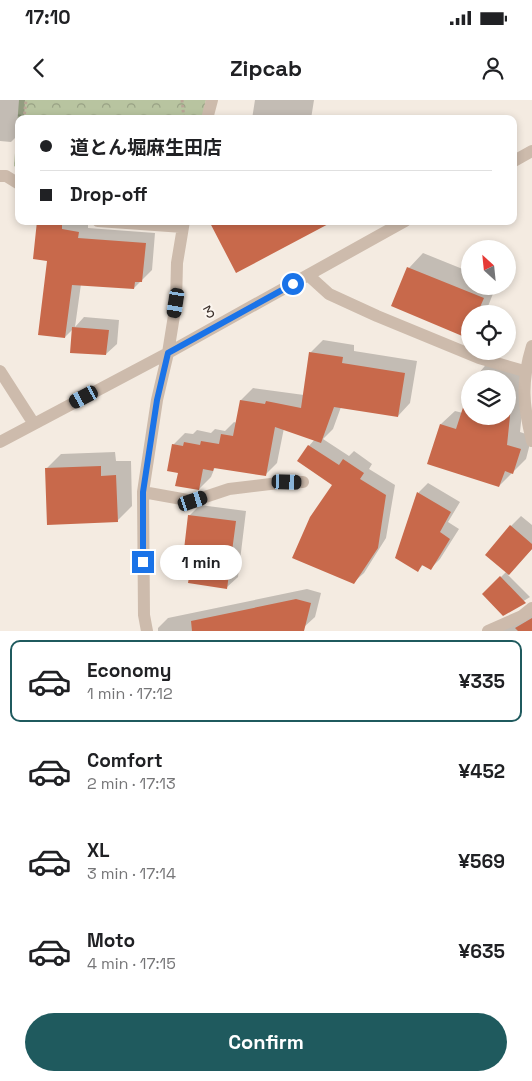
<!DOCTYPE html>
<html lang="en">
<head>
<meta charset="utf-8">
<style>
	:root { --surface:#fff; --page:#f6f6f6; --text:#202124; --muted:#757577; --line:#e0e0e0; --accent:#1f5a5e }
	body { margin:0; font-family:"Space Grotesk","Noto Sans JP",sans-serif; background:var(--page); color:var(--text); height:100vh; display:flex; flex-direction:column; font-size:19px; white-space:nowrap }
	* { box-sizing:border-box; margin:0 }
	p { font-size:16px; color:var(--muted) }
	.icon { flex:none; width:28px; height:28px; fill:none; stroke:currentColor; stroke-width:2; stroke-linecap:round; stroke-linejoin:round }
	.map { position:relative; height:531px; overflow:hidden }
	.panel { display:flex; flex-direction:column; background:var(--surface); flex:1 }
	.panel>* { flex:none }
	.top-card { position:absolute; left:15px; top:15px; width:502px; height:110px; border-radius:10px; box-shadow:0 2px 8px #0003; display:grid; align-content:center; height:110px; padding:0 25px; background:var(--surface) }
	.needle { width:32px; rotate:333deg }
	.buttons { position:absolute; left:461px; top:140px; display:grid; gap:10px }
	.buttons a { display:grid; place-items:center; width:55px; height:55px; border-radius:50%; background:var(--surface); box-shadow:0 2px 8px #0003; font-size:25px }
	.end { position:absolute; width:22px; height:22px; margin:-11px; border:6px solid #1a73e8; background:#fff; box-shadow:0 0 0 2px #fff }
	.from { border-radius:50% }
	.bubble { position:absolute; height:35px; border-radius:18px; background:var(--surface); box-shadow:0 2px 8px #0003; font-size:16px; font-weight:700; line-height:35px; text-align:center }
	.car { position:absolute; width:15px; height:30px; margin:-15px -8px; border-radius:6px; box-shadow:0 0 4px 1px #0007; background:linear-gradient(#222 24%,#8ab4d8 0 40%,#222 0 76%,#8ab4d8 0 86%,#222 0) }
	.top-card b { display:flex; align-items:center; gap:18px; height:48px; font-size:19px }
	.top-card b+b { border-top:1px solid var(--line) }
	.top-card i { width:12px; height:12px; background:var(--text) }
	ul { padding:9px 0 0; list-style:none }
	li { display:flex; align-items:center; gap:15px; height:82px; margin:0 10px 8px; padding:0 15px; border:2px solid transparent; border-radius:10px }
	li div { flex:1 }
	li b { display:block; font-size:19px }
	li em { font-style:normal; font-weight:700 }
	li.current { border-color:var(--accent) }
	li>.icon { width:45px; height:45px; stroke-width:1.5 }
	.primary-button { display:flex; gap:10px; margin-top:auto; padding:10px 25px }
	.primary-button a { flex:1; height:58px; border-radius:30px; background:var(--accent); color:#fff; font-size:20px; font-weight:700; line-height:58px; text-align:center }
	.status { display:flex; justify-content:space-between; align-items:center; height:35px; padding:0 25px; background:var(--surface); direction:ltr }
	.status svg { height:14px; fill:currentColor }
	header { display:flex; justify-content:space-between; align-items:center; height:65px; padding:0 25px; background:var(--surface); font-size:22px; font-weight:700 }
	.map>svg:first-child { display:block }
	.forest { fill:url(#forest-crowns) }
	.shadow { fill:#0003 }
	.building { fill:#c8694b }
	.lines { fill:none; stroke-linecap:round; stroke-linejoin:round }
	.path { stroke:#b9a596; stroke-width:3; stroke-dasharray:2.5 2.5; stroke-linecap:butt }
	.minor { stroke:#cdbbac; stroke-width:12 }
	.route { stroke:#1a73e8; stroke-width:6 }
	.labels { text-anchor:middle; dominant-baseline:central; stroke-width:4; stroke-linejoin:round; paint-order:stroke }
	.street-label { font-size:16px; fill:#3b302b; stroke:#fbf5ee }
</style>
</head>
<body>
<div class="status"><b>17:10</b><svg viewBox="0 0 49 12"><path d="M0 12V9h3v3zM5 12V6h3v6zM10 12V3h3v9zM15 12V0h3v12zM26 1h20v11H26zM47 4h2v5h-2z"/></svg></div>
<header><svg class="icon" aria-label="back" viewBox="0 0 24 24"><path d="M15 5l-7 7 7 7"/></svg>Zipcab<svg class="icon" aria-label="person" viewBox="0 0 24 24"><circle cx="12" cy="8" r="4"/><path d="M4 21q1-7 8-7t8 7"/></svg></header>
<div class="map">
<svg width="532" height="531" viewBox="0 0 532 531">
	<defs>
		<pattern id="forest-crowns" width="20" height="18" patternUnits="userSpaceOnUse" patternTransform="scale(1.25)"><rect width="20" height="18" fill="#b8c4a0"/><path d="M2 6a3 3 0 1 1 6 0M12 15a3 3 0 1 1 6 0" fill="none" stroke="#97a083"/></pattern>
	</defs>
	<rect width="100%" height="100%" fill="#f4ebe1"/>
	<path class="forest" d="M19 0H206L202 19H19V69L14 66Z"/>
	<path class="shadow" d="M0 0H25L24 19H19V34L11 42 0 41Z
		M255 0H314L311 19H252Z
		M39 121H88V128L155 133 152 170 134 188 81 184 75 227 84 217 119 220 117 244 106 254 74 228 65 237Z
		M423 153 470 172V186H496L485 214H470V233L467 237 409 168Z
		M323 240 354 245V251L417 261 410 303 398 316 341 307 333 329 323 339 349 356 354 351 372 364 369 369 395 385 386 438 364 473 354 482 334 385 309 346 315 339 284 328 277 363 265 375 215 367 211 377 199 389 180 372 173 345 185 333 193 334 197 330 211 333 215 329 225 331 234 322 237 323 241 300 253 288 304 295 310 253Z
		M489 261 526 274 520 332 532 336 526 359 499 386 428 363 441 324 455 311 463 313 470 290V316H508V279H474Z
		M115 352 116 361H131L132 406 117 421 47 368 61 354Z
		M428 383 460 402 448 422 459 429 440 459 431 468 424 464 418 470 397 458 419 392Z
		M200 405 246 411 238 477 227 487 193 458 189 416Z
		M521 416 532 425V449L508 475 530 497 503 514 484 494 507 471 511 426Z
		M307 489 321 493 315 517 304 527 287 531H158V528L168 518Z
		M532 513V531H501Z"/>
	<path class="building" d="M37 121H62V129L79 132 78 138 146 143 142 182H135L134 189 72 185 65 238 38 235 47 161 33 159Z
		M209 121H334L236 173Z
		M407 167 484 198 477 214H470V230L467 238 391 206Z
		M72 227 109 230 106 255 70 253Z
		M309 252 343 257 342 263 405 273 398 317 334 307 321 343 275 327 266 376 214 368 213 371 203 369 199 390 175 386 178 373 167 371 172 344 183 346 184 342 200 345 201 341 219 344 221 334 233 336 240 300 265 304 266 301 301 308Z
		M508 285 513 287 507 345 521 349 513 374 505 371 499 387 427 364 440 324 456 329 470 286V316H508Z
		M308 345 339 365 343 359 364 373 360 379 386 395 378 448 354 484 292 458 310 417 332 385 297 361Z
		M101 366V376L116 375 118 422 47 425 45 368Z
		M417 392 451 412 440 432 450 439 431 470 422 465 418 472 395 458Z
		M188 415 236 421 227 489 188 483 192 459 183 458Z
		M510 425 532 444V449L509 475 485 455Z
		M500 476 526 503 503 516 482 494Z
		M296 499 311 503 304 531H192L191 521Z
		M532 518V531H518L515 528Z"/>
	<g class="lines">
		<path class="path" d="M182 0 184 19
			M24 19 26 0"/>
		<path class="minor" d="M207 19 212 0
			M514 61 532 51
			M0 76H6L19 84
			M98 121 183 127
			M308 175 329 194 377 216 479 258 524 271
			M532 246C521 282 523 305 532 341
			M0 271 34 324
			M0 342 168 253 405 121
			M143 392 193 401 229 389 287 382H303
			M147 531 144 515 143 392 157 300 168 253 176 203 177 163 184 121
			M488 531 522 516 532 508"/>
	</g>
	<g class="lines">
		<path class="route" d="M143 462V392L157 300 168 253 293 184"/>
	</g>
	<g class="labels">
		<g class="street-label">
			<text transform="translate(209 212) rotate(-29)">3</text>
		</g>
	</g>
</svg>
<div class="buttons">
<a><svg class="needle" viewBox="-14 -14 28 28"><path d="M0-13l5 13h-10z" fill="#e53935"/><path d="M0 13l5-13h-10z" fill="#757577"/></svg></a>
<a><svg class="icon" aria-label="locate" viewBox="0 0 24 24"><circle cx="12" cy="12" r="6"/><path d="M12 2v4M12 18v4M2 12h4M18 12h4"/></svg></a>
<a><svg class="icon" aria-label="layers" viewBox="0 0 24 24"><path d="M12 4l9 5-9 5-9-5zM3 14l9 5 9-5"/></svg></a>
</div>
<i class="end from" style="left:293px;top:184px"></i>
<i class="end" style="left:143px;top:462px"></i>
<div class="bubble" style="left:160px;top:445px;width:82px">1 min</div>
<i class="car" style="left:176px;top:203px;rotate:189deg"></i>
<i class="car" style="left:84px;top:297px;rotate:242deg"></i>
<i class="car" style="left:287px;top:382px;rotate:92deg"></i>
<i class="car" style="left:193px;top:401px;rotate:72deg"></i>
<div class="top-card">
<b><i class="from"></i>道とん堀麻生田店</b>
<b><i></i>Drop-off</b>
</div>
</div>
<section class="panel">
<ul>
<li class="current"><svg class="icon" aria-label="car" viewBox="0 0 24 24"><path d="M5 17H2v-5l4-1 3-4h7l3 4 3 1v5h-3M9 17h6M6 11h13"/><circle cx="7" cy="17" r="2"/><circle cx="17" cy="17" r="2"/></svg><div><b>Economy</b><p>1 min · 17:12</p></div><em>¥335</em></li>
<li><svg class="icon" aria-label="car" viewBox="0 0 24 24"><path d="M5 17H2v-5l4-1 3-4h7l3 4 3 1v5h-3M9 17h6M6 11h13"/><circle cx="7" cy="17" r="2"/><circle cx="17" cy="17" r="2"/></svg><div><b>Comfort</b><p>2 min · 17:13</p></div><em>¥452</em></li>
<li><svg class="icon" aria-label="car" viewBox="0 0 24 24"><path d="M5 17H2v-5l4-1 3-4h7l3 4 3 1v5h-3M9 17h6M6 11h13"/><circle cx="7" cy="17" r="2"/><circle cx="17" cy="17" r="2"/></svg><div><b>XL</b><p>3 min · 17:14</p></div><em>¥569</em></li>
<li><svg class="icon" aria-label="car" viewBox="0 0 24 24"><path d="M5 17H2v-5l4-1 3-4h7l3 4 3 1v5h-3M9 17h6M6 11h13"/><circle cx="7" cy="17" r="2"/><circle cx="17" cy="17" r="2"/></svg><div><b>Moto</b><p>4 min · 17:15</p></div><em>¥635</em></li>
</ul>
<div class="primary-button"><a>Confirm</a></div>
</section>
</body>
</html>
